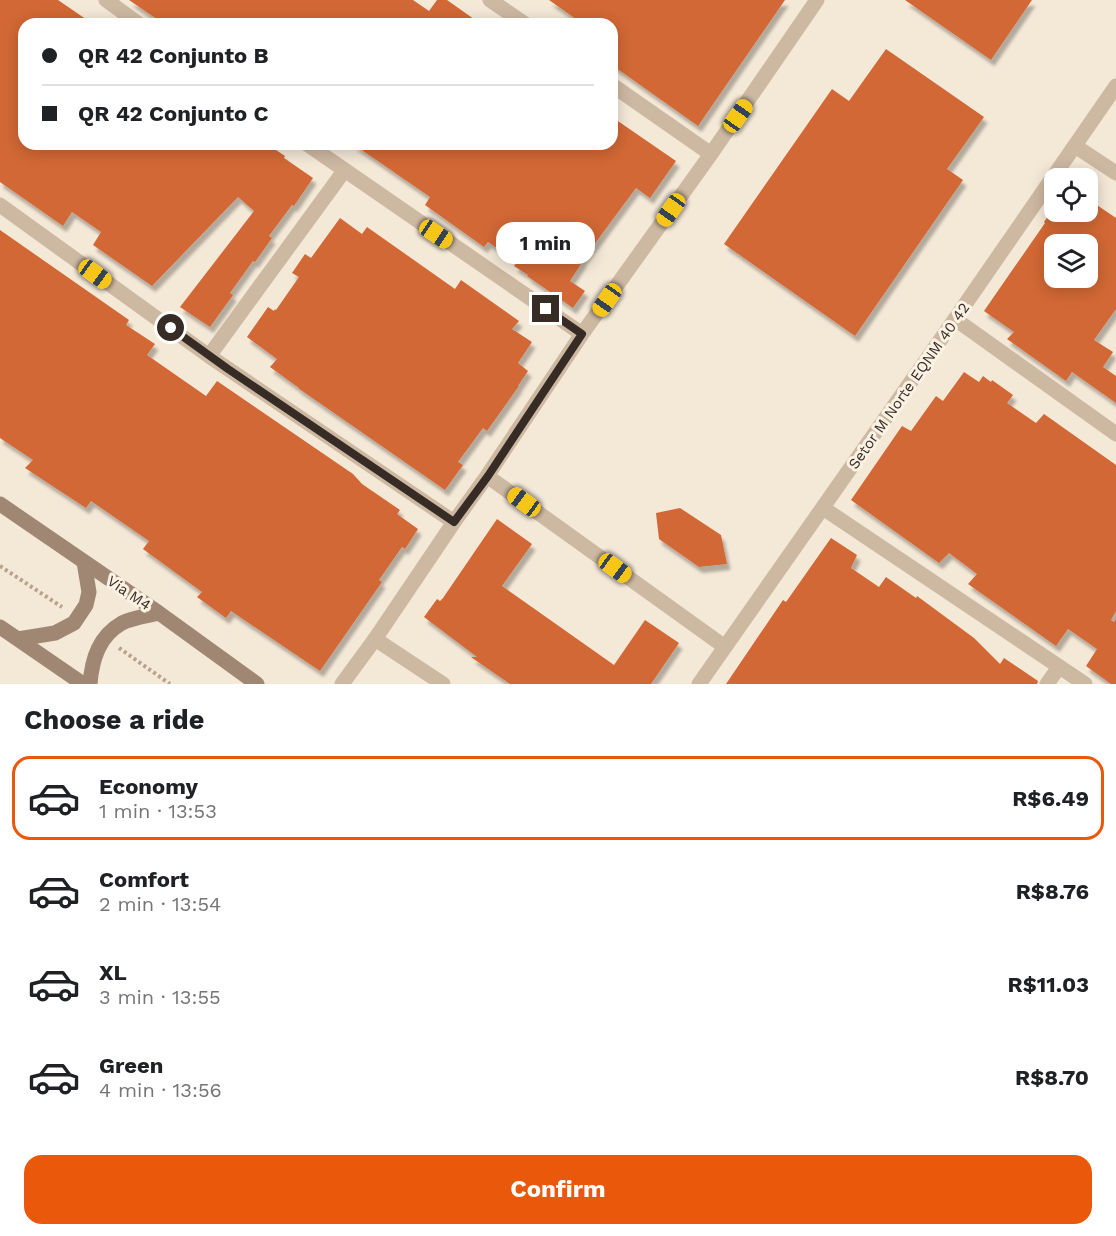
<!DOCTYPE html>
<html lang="en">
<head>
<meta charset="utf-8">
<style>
	:root { --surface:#fff; --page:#f6f6f6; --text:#202124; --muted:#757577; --line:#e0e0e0; --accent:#ea580c }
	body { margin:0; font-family:"Work Sans",sans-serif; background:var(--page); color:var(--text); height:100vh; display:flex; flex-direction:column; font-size:22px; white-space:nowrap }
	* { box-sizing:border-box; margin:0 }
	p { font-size:20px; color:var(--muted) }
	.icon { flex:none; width:33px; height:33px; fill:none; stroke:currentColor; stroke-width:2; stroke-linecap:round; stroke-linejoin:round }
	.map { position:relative; height:684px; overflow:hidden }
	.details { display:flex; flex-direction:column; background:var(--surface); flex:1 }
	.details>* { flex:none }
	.banner { position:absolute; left:18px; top:18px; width:600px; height:132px; border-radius:18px; box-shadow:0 3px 15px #0003; display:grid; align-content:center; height:132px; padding:0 24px; background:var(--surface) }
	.buttons { position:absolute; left:1044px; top:168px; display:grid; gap:12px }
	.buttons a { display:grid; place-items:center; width:54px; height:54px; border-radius:12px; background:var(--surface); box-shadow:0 3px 15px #0003; font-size:30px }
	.end { position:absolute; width:27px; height:27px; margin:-14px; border:8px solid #362c25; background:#fff; box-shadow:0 0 0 3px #fff }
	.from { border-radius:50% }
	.bubble { position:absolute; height:42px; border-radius:18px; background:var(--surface); box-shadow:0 3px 15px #0003; font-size:20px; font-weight:700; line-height:42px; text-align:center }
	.car { position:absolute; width:18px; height:36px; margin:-18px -9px; border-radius:8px; box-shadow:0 0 4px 2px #0007; background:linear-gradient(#f5c518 24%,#345 0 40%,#f5c518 0 76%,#345 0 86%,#f5c518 0) }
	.banner b { display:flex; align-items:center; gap:21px; height:57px; font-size:22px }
	.banner b+b { border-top:2px solid var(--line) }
	.banner i { width:15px; height:15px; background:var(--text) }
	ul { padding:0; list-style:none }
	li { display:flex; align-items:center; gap:18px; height:84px; margin:0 12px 9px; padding:0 12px; border:3px solid transparent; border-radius:18px }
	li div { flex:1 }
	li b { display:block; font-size:22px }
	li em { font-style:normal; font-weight:700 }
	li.selected { border-color:var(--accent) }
	li>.icon { width:54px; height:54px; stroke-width:1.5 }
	h2 { padding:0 24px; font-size:27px; line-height:72px }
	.primary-button { display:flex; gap:12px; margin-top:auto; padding:12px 24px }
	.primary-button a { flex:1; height:69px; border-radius:18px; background:var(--accent); color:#fff; font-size:24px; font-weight:700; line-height:69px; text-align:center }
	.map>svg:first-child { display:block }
	.building { fill:#d26736; fill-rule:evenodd; filter:url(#shadow) }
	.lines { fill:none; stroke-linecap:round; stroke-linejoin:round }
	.path { stroke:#b8a28c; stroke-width:4; stroke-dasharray:3 3; stroke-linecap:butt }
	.lane { stroke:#cdb8a2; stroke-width:15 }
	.street { stroke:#cdb8a2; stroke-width:15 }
	.secondary { stroke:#a08773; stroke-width:15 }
	.route { stroke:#362c25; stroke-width:8 }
	.labels { text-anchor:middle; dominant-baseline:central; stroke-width:6; stroke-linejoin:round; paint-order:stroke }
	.street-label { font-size:15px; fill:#362c25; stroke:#fbf2e4 }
</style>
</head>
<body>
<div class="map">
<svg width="1116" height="684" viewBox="0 0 1116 684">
	<defs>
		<filter id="shadow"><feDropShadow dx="3.5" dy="6" stdDeviation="1.5" flood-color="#0004"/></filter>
	</defs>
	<rect width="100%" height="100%" fill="#f4e8d7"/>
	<path class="building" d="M0 0H58L93 24H24V144H267L285 156 284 158 313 178 294 206 292 205 269 236 272 238 255 262 253 261 230 293 233 295 210 327 180 307 254 211 238 197 152 286 93 245 101 232 72 212 63 226 0 182Z
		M129 0H413L429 11 437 0H447L481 24H164Z
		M549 0H785L698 126 612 65V24H583Z
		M905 0H1032L991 60Z
		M886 49 984 117 947 169 963 180 855 336 724 244 832 89 849 101Z
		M612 117 676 161 650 198 636 188 582 261H583L570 281 585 291 573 308 527 276 528 275 514 266 517 262 488 242 484 247 425 205 430 197 353 144H612Z
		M1088 199 1116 218V309L1094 340 1113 352 1103 367 1116 376V403L1072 372 1066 381 1007 339 1014 332 984 311 1045 223 1044 222 1054 207V212H1088ZM1054 244H1088V278H1054Z
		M340 218 362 234 367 227 455 289 461 280 519 321 512 329 532 342 518 363 528 371 518 386H519L487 431 483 428 458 462 463 465 445 490 298 388H299L270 367 277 359 247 337 268 307 274 311 275 309 276 310 299 277 292 273 305 254 311 258Z
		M0 230 129 320 126 325 155 344 147 355 206 396 217 381 353 474 362 484 400 510 397 514 418 529 405 549 402 547 379 580 382 582 320 671 231 611 226 618 197 597 202 592 143 549 149 541 91 501 86 508 25 468 33 460 0 438Z
		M964 372 979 382 983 376 991 382 992 380 1013 395 1007 403 1036 423 1044 414 1116 465V611L1111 620 1114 622 1116 619V684H1111L1086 666 1097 649 1068 629 1056 646 968 584 977 574 949 553 939 563 851 500 902 426 911 431 936 396 943 401Z
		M680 508 721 535 727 564 699 567 659 539 656 513Z
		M497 519 532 544 502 586 614 665 645 620 679 643 651 684H510L471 657H477L424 617 437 599 440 601 443 598Z
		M831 538 857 555 851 568 879 587 886 577 916 598 917 596 974 638 1000 664 1004 658 1038 681 1037 684H726L783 600 786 602Z"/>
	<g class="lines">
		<path class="path" d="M0 566 62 607
			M119 648 170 684"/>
		<path class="lane" d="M375 639 443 684"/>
		<path class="street" d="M106 0 139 24
			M490 0 525 24
			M612 85 711 154
			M307 144 582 334
			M1075 146 1116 173
			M0 205 209 356 454 522
			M955 319 1116 434
			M209 356 344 171
			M487 476 725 647
			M823 508 1085 684
			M342 684 375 639 454 522 487 476 582 334 711 154 817 0
			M699 684 955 319 1116 86
			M1047 684 1059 667"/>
		<path class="secondary" d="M0 504 159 613 257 684
			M0 627 83 684
			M18 639 55 633 74 623 86 605 89 592 84 562
			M90 684C92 659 99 636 122 623 132 618 147 616 159 613"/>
	</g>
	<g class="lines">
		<path class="route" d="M171 328 228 369 454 522 488 476 582 334 546 309"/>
	</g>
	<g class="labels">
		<g class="street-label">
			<text transform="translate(909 386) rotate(-55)">Setor M Norte EQNM 40 42</text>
			<text transform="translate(129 593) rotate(34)">Via M4</text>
		</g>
	</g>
</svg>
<div class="buttons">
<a><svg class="icon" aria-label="locate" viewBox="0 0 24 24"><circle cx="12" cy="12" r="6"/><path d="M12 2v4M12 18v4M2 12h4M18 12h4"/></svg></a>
<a><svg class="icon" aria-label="layers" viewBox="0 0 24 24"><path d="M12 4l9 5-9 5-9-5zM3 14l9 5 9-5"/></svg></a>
</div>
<i class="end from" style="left:171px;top:328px"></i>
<i class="end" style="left:546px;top:309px"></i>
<div class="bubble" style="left:496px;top:222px;width:99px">1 min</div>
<i class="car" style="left:738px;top:116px;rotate:35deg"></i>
<i class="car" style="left:671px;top:210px;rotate:215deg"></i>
<i class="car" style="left:436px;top:234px;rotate:124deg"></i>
<i class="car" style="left:95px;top:274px;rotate:126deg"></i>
<i class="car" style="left:607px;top:300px;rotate:215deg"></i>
<i class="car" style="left:524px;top:502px;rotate:306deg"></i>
<i class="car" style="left:615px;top:568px;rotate:126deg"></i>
<div class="banner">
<b><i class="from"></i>QR 42 Conjunto B</b>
<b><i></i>QR 42 Conjunto C</b>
</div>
</div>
<section class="details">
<h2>Choose a ride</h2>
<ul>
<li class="selected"><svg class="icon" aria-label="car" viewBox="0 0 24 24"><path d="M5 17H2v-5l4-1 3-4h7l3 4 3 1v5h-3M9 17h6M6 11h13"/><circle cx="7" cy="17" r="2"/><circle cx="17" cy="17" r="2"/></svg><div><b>Economy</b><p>1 min · 13:53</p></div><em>R$6.49</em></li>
<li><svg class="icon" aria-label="car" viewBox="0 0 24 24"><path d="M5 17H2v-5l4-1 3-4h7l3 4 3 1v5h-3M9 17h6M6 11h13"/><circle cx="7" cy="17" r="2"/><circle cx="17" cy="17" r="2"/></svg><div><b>Comfort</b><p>2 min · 13:54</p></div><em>R$8.76</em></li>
<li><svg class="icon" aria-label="car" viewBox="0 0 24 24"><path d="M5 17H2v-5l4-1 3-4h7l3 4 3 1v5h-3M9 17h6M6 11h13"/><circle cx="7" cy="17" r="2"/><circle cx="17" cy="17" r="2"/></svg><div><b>XL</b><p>3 min · 13:55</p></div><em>R$11.03</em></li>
<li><svg class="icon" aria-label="car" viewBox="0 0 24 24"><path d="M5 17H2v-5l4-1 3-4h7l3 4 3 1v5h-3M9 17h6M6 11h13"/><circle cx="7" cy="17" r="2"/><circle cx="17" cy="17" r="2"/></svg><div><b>Green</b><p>4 min · 13:56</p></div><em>R$8.70</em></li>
</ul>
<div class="primary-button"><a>Confirm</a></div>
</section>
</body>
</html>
